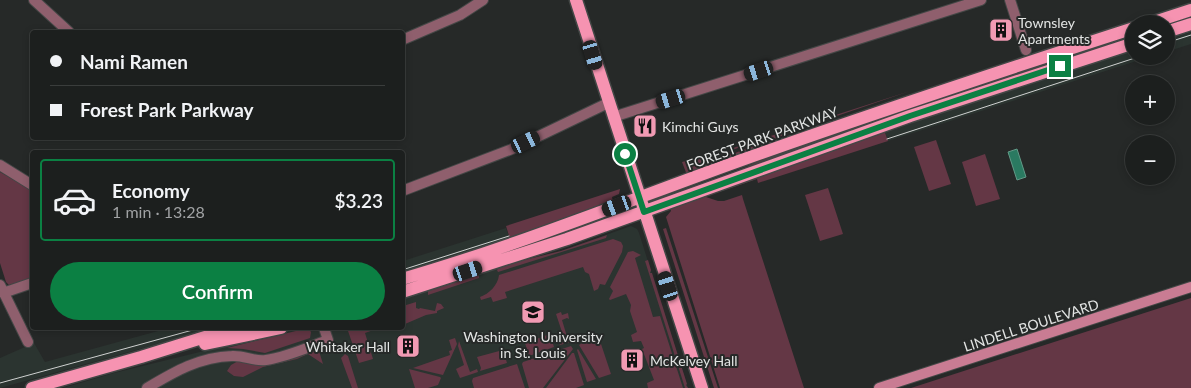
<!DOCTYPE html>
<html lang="en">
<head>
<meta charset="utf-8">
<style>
	:root { --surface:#1c1f1e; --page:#292c2b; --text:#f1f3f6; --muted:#a0a2a4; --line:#3a3d3c; --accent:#0b8043 }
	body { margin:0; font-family:Lato,sans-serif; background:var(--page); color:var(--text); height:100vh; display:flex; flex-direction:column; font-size:19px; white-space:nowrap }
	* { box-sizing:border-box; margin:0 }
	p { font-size:16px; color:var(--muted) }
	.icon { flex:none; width:28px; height:28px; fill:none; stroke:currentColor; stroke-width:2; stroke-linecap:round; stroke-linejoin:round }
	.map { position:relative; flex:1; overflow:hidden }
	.panel { position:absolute; left:30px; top:150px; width:375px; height:180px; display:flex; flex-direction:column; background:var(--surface); border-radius:5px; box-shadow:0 2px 8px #0003,0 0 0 1px var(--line) }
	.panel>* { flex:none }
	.hud { position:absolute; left:30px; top:30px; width:375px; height:110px; border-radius:5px; box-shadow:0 2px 8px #0003,0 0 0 1px var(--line); display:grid; align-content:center; height:110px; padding:0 20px; background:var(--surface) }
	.tools { position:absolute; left:1125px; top:15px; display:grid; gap:10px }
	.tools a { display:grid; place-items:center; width:50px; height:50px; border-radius:50%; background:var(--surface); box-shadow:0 2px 8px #0003,0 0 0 1px var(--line); font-size:25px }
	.end { position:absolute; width:22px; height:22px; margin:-11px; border:6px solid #0b8043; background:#fff; box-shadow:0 0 0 2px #fff }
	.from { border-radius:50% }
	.car { position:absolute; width:15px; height:30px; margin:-15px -8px; border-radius:6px; box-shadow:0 0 4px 1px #0007; background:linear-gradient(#222 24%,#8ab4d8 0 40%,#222 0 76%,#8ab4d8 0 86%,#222 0) }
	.hud b { display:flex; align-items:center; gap:18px; height:48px; font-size:19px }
	.hud b+b { border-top:1px solid var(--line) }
	.hud i { width:12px; height:12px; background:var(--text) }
	ul { padding:9px 0 0; list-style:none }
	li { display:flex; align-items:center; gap:15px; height:82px; margin:0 10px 8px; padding:0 10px; border:2px solid var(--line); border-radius:5px }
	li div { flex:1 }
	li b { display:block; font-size:19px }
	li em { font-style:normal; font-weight:600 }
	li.current { border-color:var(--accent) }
	li>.icon { width:45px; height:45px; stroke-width:1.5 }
	.primary-button { display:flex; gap:10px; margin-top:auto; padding:10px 20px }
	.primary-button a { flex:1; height:58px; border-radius:30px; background:var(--accent); color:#fff; font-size:20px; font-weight:600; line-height:58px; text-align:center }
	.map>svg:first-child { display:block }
	.built { fill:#2b3430 }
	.green { fill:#643745 }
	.water { fill:#2a7a61; stroke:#629a88 }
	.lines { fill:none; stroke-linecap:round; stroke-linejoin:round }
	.minor-casing { stroke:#444746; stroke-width:12 }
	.secondary-casing { stroke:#444746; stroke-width:12 }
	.primary-casing { stroke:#444746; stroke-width:15 }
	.minor { stroke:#8f5f6d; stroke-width:10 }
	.secondary { stroke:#c97c93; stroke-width:10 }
	.primary { stroke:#f693b1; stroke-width:12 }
	.tram { stroke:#cfd1d0; stroke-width:1 }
	.route { stroke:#0b8043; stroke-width:6 }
	.labels { text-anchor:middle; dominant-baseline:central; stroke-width:4; stroke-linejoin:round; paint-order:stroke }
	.poi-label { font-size:14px; fill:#e3e5e4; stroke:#262928; text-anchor:start }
	.street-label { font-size:14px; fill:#e3e5e4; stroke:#262928 }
</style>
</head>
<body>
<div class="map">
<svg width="1191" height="388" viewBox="0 0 1191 388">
	<rect width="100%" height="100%" fill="#262928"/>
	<path class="built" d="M1191 32V44L1166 52V40Z
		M1134 50V56H1152L888 141 884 130Z
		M631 226 637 229 639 233 688 388H63L114 373 298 328H402L403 297 500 266 561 251Z
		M506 228 510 239 403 274V261Z
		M169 328H215L0 388V358L34 343 45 362Z"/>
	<path class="green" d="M1134 33V38L749 168 748 166 777 153Z
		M910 91 796 130 752 148 753 150 687 175 682 162C699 157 715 156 731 151L733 154 747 148 745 145 733 150V148Z
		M884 130 888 141 758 183 757 179 716 193 715 191Z
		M936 140 951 184 929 191 914 147Z
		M985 154 1000 199 976 206 962 162Z
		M0 172 32 190V278L9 285 6 282 0 263Z
		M828 188 843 234 820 241 805 195Z
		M620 189 619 194 612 197 613 202 510 239 506 226Z
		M742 195 743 199 804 388H720L666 217 671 211 670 207 703 196 718 201H724Z
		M666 228 718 388H714L663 229Z
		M607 235 606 238 498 272 497 270 500 266 561 251Z
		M613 239 621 242 623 246 622 252 605 285 600 284 598 289 594 291 589 274 585 272 583 267 505 292 507 298 493 302 491 297 481 300 480 297C489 294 498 285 499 275Z
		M633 251 641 255 635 258 653 317 660 316 683 388H648L647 383 654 380 642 349 644 348 641 341 633 342 631 335 637 332 630 311 631 305 626 294 610 300 609 299 613 291 610 287 628 252Z
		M648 260 651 270 650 273H652L687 384 686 385 688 388H685L645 261Z
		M476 274 479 276V278L428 295V291L431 288Z
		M1191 298V388H911Z
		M416 302V308L419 309 420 308 435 311 437 303 441 304 444 308 437 311V313L426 315 405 324 404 320H403V306Z
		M561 312 562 315 568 313 569 319 567 318 562 320 568 340H570L571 342 560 345 559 343 565 341 556 314Z
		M347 328H379L365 333 373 359 359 363Z
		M304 329 308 328 311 332 310 338 265 353 243 349 227 348Z
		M550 334 554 347 529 356 525 343Z
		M455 338 457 344 443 375 413 368 450 355 449 351 452 350 449 340Z
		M599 338 611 374 599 378 579 345 582 343Z
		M459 341 470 372 477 369 478 372 460 378 456 369 464 365 458 346Z
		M571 346 573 349 543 388H529L522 364 523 362Z
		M315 348 319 351 323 364 308 354 297 359 263 367 243 377 234 376 227 371 231 365 240 360Z
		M578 349 596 379 587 382 577 350Z
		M503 350 507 363 480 371 481 368 477 357Z
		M574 353 584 385 576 388H546L572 353Z
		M345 354 348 356 358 388H352L341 358Z
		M517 364 525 388H474L472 381 473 378Z
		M409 369 440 377 441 378 438 385 428 388H415Z"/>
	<path class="water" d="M1017 149 1026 177 1017 180 1008 152Z"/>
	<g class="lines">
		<g class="minor-casing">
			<path id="minor" d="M34 0 69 32
				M1010 0 1026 50
				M402 40 460 15 483 0
				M613 117 981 0
				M0 165 32 185
				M402 191 512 149 608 103
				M0 285 28 342
				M3 293 32 283
				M147 388C174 372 199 357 232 356 244 355 254 362 266 360 287 357 309 347 328 340L324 328"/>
		</g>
		<g class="secondary-casing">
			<path id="secondary" d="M879 388 1191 287"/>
		</g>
		<g class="primary-casing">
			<path id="primary" d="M576 0 702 388
				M1148 24 1191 10
				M1166 32 1191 24
				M402 279C516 246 625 202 736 162 868 115 1001 71 1134 28
				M402 292 567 239 910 116 1134 43
				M205 344 281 328
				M32 388 141 357 234 328"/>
		</g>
		<use href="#minor" class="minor"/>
		<use href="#secondary" class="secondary"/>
		<use href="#primary" class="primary"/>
		<path class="tram" d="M1166 43 1191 35
			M887 139 1141 56
			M402 270 509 236
			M0 383 200 328"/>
	</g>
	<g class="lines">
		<path class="route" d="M625 154 644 212 910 116 1060 66"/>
	</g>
	<defs>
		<g id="building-square" transform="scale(1.25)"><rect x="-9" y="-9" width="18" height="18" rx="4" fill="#f19ab3" stroke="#262928"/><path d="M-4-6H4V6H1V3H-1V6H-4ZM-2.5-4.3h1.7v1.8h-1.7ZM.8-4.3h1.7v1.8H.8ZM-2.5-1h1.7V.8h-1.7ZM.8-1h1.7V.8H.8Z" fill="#111"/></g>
		<g id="restaurant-square" transform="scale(1.25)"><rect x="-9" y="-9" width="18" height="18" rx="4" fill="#f19ab3" stroke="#262928"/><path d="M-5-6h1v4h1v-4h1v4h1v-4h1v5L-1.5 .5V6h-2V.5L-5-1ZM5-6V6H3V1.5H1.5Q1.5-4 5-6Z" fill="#111"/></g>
		<g id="university-square" transform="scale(1.25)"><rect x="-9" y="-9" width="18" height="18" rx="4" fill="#f19ab3" stroke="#262928"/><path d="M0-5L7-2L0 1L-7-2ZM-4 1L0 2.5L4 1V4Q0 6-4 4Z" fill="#111"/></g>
	</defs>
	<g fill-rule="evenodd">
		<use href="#building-square" x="1001" y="30"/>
		<use href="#restaurant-square" x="645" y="126"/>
		<use href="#university-square" x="533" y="312"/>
		<use href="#building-square" x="408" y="346"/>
		<use href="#building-square" x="632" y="360"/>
	</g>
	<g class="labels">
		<g class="poi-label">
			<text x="1018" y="22">Townsley<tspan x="1018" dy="16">Apartments</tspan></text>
			<text x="662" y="126">Kimchi Guys</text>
			<text x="533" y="336" text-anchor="middle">Washington University<tspan x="533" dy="16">in St. Louis</tspan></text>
			<text x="390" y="346" text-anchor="end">Whitaker Hall</text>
			<text x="650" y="360">McKelvey Hall</text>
		</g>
		<g class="street-label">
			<text transform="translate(762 138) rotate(-20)">FOREST PARK PARKWAY</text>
			<text transform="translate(1031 325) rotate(-18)">LINDELL BOULEVARD</text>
		</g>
	</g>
</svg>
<div class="tools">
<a><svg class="icon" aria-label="layers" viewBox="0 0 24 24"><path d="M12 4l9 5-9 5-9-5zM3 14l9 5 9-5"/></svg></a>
<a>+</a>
<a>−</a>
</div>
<i class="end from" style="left:625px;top:154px"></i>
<i class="end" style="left:1060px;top:66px"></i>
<i class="car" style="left:593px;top:55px;rotate:163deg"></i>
<i class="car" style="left:759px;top:71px;rotate:252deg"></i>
<i class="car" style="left:671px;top:99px;rotate:253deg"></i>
<i class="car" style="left:526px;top:142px;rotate:64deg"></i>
<i class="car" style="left:617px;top:206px;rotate:250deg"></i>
<i class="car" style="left:468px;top:271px;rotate:72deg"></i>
<i class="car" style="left:668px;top:286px;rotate:342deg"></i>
<div class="hud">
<b><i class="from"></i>Nami Ramen</b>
<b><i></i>Forest Park Parkway</b>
</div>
<section class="panel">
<ul>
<li class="current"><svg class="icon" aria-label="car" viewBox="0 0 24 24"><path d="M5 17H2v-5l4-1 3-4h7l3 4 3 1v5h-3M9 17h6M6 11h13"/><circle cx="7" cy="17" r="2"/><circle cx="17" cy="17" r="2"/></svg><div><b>Economy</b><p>1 min · 13:28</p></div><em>$3.23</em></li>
</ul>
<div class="primary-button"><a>Confirm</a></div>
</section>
</div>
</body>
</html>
